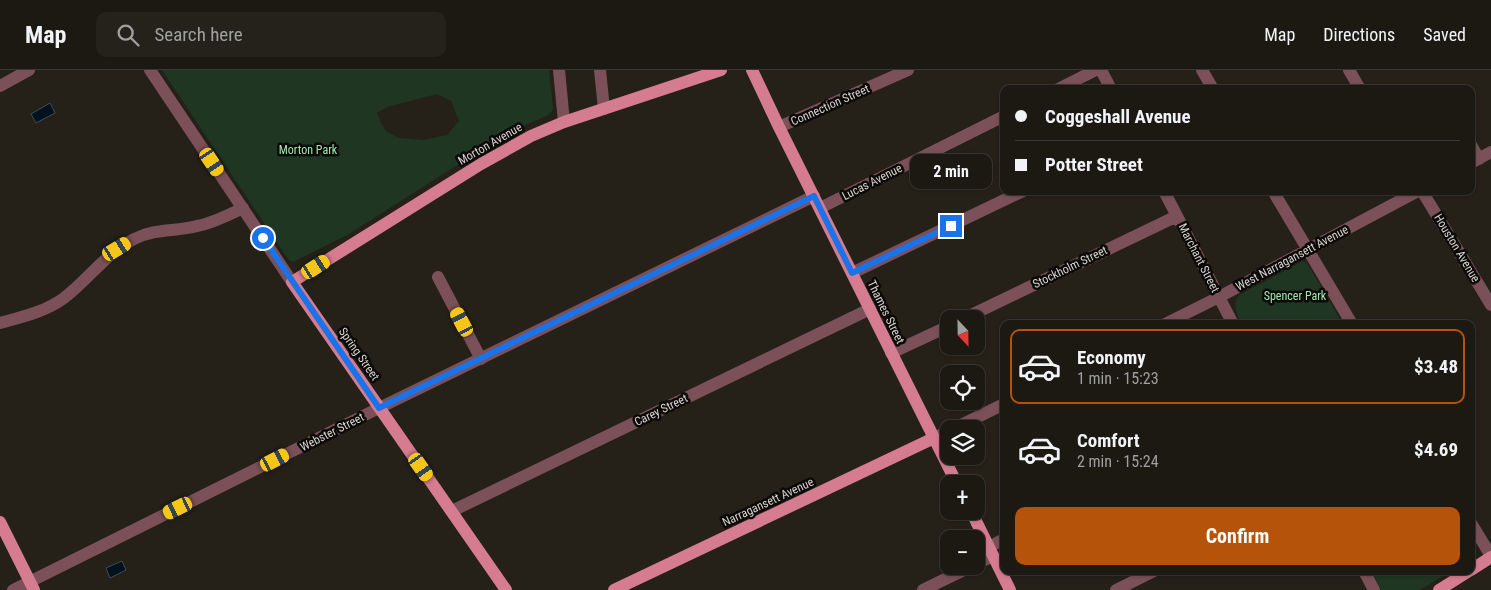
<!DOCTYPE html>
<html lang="en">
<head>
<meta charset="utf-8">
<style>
	:root { --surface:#1c1913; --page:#25221c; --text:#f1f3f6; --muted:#a0a0a0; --line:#3a3833; --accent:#b45309 }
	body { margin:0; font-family:"Roboto Condensed",sans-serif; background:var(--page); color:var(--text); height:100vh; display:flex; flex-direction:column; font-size:19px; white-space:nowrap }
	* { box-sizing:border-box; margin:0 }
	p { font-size:16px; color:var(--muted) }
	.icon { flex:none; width:28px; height:28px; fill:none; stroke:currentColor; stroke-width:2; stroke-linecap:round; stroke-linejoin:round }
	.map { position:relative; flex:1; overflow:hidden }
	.details { position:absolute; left:1000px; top:250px; width:475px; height:255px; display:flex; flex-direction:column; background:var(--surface); border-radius:10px; box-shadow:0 1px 4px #0004,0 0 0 1px var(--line) }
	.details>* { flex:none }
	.guide { position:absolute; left:1000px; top:15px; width:475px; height:110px; border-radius:10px; box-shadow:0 1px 4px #0004,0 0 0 1px var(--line); display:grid; align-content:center; height:110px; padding:0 15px; background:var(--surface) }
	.needle { width:32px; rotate:158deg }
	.fabs { position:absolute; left:940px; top:240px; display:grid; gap:10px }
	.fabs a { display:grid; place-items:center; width:45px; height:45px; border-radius:10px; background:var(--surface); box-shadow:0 1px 4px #0004,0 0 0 1px var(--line); font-size:25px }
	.end { position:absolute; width:22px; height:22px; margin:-11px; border:6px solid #1a73e8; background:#fff; box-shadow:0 0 0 2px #fff }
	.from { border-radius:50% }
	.bubble { position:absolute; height:35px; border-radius:10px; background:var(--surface); box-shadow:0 1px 4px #0004,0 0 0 1px var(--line); font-size:16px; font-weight:700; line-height:35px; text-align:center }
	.car { position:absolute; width:15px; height:30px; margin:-15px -8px; border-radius:6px; box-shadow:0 0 4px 1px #0007; background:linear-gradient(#f5c518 24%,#345 0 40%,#f5c518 0 76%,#345 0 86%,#f5c518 0) }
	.guide b { display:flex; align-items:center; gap:18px; height:48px; font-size:19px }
	.guide b+b { border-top:1px solid var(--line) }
	.guide i { width:12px; height:12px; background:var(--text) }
	ul { padding:9px 0 0; list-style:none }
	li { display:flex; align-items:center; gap:15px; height:75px; margin:0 10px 8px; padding:0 5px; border:2px solid transparent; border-radius:10px }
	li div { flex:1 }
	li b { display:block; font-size:19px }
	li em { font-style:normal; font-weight:700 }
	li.on { border-color:var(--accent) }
	li>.icon { width:45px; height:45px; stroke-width:1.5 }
	.action { display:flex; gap:10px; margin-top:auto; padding:10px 15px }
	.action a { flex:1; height:58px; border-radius:10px; background:var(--accent); color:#fff; font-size:20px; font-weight:700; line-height:58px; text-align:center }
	header { display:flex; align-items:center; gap:30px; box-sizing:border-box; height:70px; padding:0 25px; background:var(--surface); border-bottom:1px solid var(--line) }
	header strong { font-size:24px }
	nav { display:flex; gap:28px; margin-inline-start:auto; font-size:18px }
	.search { width:350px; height:45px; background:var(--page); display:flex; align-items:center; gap:12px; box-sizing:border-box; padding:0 18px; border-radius:10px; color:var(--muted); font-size:19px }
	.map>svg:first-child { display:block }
	.green { fill:#1f3623; fill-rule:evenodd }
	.water { fill:#001120; stroke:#414c55 }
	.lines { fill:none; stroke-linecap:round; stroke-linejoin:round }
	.minor { stroke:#7b5059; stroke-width:12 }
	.major { stroke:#d57c90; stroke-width:12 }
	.route { stroke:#1a73e8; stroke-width:6 }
	.labels { text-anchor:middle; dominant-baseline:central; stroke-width:5; stroke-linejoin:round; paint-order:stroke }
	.street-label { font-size:12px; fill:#d8d5d0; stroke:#0c0a08 }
	.park-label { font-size:12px; fill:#a2e6ae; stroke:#0c0a08 }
</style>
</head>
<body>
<header>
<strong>Map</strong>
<div class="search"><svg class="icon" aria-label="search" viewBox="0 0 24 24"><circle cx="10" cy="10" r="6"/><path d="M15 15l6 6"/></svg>Search here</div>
<nav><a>Map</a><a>Directions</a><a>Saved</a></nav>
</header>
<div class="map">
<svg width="1491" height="520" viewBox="0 0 1491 520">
	<rect width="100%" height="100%" fill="#252119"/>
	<path class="green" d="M162 0H549L553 39 549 45 518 58 484 78 349 164 293 192 288 189ZM437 24 451 31 459 51 447 65 424 70 399 68 387 62 382 55 377 43 387 37Z
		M1303 191 1307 193 1343 254H1241C1237 244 1232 234 1239 225Z
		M1371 501H1451L1420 520H1381Z"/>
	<path class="water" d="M50 33 55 43 36 53 31 44Z
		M122 491 126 500 110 508 106 498Z"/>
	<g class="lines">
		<path class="minor" d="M150 0 292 212
			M559 0 564 52
			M600 0 604 39
			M1101 0 1111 19
			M1202 0 1213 19
			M1349 0 1360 19
			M0 16 29 0
			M1058 19 1096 0
			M779 57 908 0
			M1471 75 1479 89
			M1471 93 1491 82
			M1164 121 1233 254
			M1273 121 1352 254
			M1422 121 1491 235
			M820 138 1004 46
			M852 203 1023 121
			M438 207 481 289
			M963 249 1177 146
			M0 253C22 247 45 242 64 228 88 210 106 183 134 169 156 158 175 162 197 156 213 153 228 145 243 138
			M1165 254 1219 227 1418 121
			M891 283 949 256
			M953 359 1004 334
			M934 368 949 361
			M452 441 870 239
			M1471 453 1491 486
			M989 477 1004 469
			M976 494 993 486
			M1364 501 1374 520
			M13 520 379 338 814 126
			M923 520 972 496
			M1116 520 1154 501"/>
		<path class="major" d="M752 0 779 57 957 414
			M971 441 1010 520
			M0 452 34 520
			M1471 500 1491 487
			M506 520 292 212 481 94 531 66 564 52 721 0
			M614 520 934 368
			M1439 520 1469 501"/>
	</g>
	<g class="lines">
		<path class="route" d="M263 168 379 338 814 126 852 203 951 156"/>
	</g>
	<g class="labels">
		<g class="street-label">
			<text transform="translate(830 35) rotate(-24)">Connection Street</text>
			<text transform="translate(490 74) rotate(-30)">Morton Avenue</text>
			<text transform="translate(872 112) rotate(-27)">Lucas Avenue</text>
			<text transform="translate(1457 178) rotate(59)">Houston Avenue</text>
			<text transform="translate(1199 188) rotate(63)">Marchant Street</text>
			<text transform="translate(1292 188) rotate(-28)">West Narragansett Avenue</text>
			<text transform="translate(1070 197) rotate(-26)">Stockholm Street</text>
			<text transform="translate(886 242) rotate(64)">Thames Street</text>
			<text transform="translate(359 284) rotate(55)">Spring Street</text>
			<text transform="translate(661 340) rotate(-26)">Carey Street</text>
			<text transform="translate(332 362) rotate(-27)">Webster Street</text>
			<text transform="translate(768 432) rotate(-25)">Narragansett Avenue</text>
		</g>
		<g class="park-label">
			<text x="308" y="80">Morton Park</text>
			<text x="1295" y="226">Spencer Park</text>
		</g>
	</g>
</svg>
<div class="fabs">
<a><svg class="needle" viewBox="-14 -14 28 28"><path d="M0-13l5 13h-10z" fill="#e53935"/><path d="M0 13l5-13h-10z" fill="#a0a0a0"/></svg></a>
<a><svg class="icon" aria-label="locate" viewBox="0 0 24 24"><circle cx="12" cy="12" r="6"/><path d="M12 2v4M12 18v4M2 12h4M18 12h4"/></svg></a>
<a><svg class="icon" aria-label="layers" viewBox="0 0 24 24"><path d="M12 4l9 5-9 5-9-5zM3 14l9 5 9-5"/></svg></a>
<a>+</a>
<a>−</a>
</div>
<i class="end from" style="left:263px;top:168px"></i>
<i class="end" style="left:951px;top:156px"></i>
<div class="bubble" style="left:910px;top:84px;width:82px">2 min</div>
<i class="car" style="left:212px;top:92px;rotate:146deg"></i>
<i class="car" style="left:117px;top:179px;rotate:59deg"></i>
<i class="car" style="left:316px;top:197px;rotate:58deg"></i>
<i class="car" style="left:462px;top:252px;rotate:332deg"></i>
<i class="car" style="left:275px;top:390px;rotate:63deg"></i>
<i class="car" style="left:421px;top:397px;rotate:145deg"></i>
<i class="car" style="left:178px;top:438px;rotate:244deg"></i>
<div class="guide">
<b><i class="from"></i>Coggeshall Avenue</b>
<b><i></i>Potter Street</b>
</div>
<section class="details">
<ul>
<li class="on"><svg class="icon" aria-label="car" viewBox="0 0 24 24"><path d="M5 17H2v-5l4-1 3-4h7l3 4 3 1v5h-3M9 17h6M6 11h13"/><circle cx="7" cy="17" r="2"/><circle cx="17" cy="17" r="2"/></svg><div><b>Economy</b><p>1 min · 15:23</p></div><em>$3.48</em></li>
<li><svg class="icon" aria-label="car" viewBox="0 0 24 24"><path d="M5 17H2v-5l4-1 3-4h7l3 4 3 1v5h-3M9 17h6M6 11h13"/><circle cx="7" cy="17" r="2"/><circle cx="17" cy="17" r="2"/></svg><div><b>Comfort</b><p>2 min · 15:24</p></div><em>$4.69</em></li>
</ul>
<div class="action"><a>Confirm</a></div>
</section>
</div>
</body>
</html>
